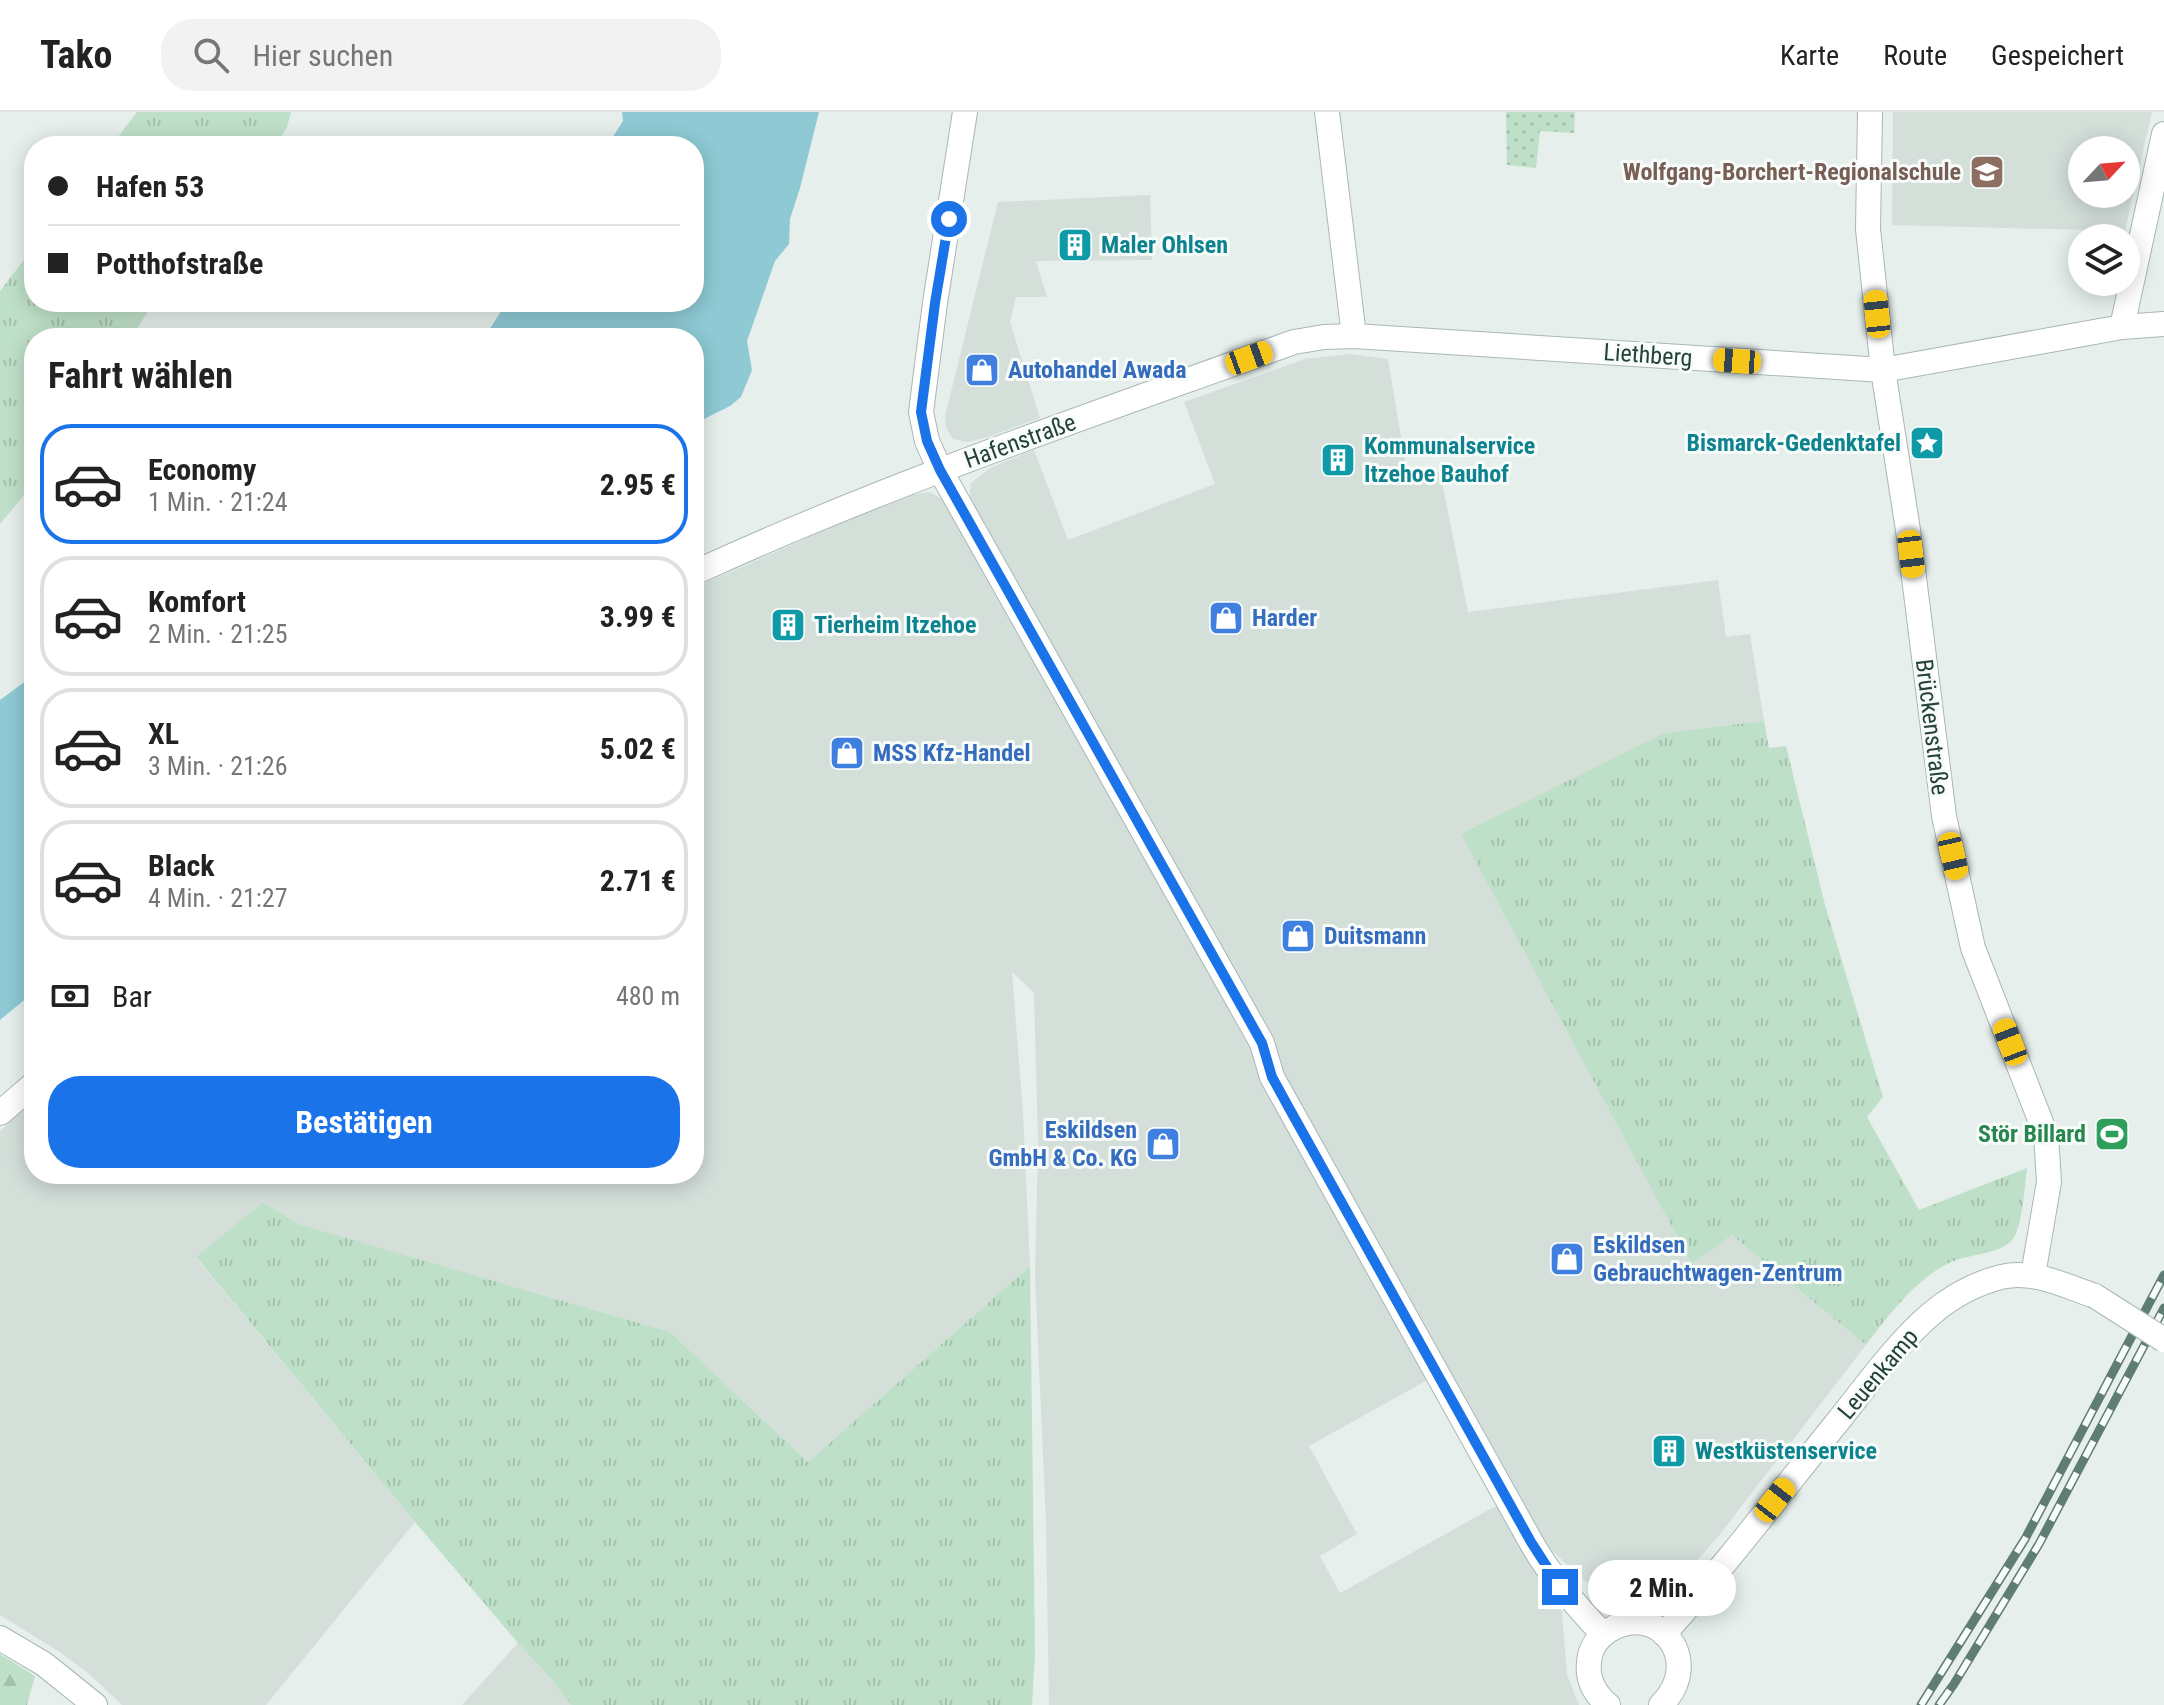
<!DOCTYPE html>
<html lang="de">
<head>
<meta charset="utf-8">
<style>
	:root { --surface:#fff; --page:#f2f2f2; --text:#222; --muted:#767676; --line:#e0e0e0; --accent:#1a73e8 }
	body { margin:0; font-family:"Roboto Condensed",sans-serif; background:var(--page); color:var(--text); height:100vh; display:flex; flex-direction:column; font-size:30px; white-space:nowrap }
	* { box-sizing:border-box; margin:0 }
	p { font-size:26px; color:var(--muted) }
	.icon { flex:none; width:44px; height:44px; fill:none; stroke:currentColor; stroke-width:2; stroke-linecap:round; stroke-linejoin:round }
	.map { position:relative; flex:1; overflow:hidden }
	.side { position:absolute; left:24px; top:216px; width:680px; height:856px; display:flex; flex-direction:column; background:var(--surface); border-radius:32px; box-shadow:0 4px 20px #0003 }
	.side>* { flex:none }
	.guide { position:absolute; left:24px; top:24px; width:680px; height:176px; border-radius:32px; box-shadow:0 4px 20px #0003; display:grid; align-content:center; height:176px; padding:0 24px; background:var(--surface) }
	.needle { width:52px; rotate:64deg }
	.tools { position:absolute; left:2068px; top:24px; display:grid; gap:16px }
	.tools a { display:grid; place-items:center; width:72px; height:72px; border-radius:50%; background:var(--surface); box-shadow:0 4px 20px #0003; font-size:40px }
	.end { position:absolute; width:36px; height:36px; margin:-18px; border:10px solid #1a73e8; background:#fff; box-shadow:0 0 0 4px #fff }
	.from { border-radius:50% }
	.bubble { position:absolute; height:56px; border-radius:28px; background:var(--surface); box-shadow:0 4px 20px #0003; font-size:26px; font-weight:700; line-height:56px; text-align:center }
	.car { position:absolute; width:24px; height:48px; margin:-24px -12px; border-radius:10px; box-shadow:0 0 6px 2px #0007; background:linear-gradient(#f5c518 24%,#345 0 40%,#f5c518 0 76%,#345 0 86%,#f5c518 0) }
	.guide b { display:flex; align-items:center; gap:28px; height:76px; font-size:30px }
	.guide b+b { border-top:2px solid var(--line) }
	.guide i { width:20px; height:20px; background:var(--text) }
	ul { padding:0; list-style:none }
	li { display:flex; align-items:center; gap:24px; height:120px; margin:0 16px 12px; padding:0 8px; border:4px solid var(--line); border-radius:32px }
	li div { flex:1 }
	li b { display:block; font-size:30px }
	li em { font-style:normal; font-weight:700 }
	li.on { border-color:var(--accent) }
	li>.icon { width:72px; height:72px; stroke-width:1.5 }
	h2 { padding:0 24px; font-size:36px; line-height:96px }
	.pay { display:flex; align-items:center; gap:20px; height:88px; padding:0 24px; font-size:30px }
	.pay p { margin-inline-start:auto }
	.cta { display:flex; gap:16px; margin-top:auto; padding:16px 24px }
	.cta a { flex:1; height:92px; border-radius:32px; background:var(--accent); color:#fff; font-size:32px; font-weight:700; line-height:92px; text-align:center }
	header { display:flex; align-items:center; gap:48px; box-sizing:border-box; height:112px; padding:0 40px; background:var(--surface); border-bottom:2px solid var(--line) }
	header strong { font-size:38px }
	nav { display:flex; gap:44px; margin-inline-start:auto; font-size:28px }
	.search { width:560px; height:72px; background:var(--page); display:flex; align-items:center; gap:20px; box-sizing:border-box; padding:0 28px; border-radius:32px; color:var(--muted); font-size:30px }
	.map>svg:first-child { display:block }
	.built { fill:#d4dfda; fill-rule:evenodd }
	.grass { fill:url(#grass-tufts) }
	.forest { fill:url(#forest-firs) }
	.park { fill:url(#park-dots) }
	.water { fill:#8ec9d4 }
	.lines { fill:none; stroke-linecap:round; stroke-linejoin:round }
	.minor-casing { stroke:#a8b8b2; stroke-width:26 }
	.minor { stroke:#fff; stroke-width:24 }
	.rail-casing { stroke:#5f7d75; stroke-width:9 }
	.rail { stroke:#f7fbf9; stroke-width:6; stroke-dasharray:18; stroke-linecap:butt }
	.minor-bridge-casing { stroke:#a8b8b2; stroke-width:26; stroke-linecap:butt }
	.minor-bridge { stroke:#fff; stroke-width:24 }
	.route { stroke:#1a73e8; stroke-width:10 }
	.labels { text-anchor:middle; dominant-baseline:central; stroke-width:6; stroke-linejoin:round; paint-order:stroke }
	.education-label { font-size:24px; font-weight:bold; fill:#785e54; stroke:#f7fbf9; text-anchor:end }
	.culture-label { font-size:24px; font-weight:bold; fill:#0d838f; stroke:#f7fbf9; text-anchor:start }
	.street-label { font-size:24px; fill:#24423a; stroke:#f7fbf9 }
	.shop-label { font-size:24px; font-weight:bold; fill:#366cbe; stroke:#f7fbf9; text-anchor:start }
	.leisure-label { font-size:24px; font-weight:bold; fill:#27864d; stroke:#f7fbf9; text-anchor:end }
</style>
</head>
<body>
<header>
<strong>Tako</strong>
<div class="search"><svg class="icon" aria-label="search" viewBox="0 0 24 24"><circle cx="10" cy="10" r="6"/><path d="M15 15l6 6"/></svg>Hier suchen</div>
<nav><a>Karte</a><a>Route</a><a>Gespeichert</a></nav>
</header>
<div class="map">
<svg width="2164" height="1593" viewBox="0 0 2164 1593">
	<defs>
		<pattern id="grass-tufts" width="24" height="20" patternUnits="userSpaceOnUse" patternTransform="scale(2)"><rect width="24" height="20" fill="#bfe0c8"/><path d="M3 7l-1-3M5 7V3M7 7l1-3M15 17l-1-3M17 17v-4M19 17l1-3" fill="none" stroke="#a4c1ad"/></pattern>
		<pattern id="forest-firs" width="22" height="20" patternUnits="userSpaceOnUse" patternTransform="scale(2)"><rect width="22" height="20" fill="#bfe0c8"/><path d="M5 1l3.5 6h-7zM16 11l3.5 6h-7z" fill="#a4c1ad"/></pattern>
		<pattern id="park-dots" width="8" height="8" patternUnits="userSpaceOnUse" patternTransform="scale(2)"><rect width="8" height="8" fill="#bfe0c8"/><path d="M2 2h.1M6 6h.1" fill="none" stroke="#a4c1ad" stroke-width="1.8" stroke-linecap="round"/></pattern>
	</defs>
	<rect width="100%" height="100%" fill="#e6efeb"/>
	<path class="built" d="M1893 0H2152L2125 119 1892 113ZM2126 38V82H2082V38Z
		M1150 83 1152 148 1036 149 1047 185H1016L1010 210 1040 306 988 325 967 330 953 327 946 316 945 304 998 90Z
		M1350 242 1388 247 1408 366 1440 360 1468 500 1718 468 1726 525 1750 522 1764 609 1664 621 1692 1152 1732 1123 1866 1233 1718 1425 1665 1483 1643 1492 1611 1487 1577 1463 1537 1423 969 389 971 371 990 356 1034 338 1068 428 1215 372 1184 290 1305 247Z
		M929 380 946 389 1254 935 1431 1266 1309 1334 1357 1422 1320 1444 1340 1481 1501 1391 1562 1500 1567 1562 1579 1593H1049L1046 1411 1035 1164 1038 1031 1034 881 1012 860 1023 1001 1030 1154 808 1350 670 1220 297 1112 263 1090 196 1146 415 1410 266 1593H122L88 1561 61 1541 0 1503V1019L34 987V1062H694V476L900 385Z
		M518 1531 553 1569 571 1593H462Z"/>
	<path class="grass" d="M137 0H291L287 15 275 34H111Z
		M34 135V190H154L131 226H34V371L0 412V179Z
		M1764 609 1769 636 1786 634 1825 793 1883 985 1867 1005 1919 1098 2027 1056C2025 1072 2022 1118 2012 1128 1999 1143 1966 1142 1949 1151 1916 1167 1887 1205 1866 1233L1732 1123 1692 1152 1461 722 1664 621Z
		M263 1090 298 1112 670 1220 808 1350 1030 1154 1035 1541 1032 1593H571L553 1569 518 1531 415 1410 196 1145Z"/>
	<path class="forest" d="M0 1542 35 1564 27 1593H0Z"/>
	<path class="park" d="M1506 0H1575L1574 21 1540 19 1536 56 1507 53Z"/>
	<path class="water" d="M622 0H819L800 76 790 107 789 132 775 149 747 229 752 258 741 285 730 294 702 308 694 317V226H484L507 190H694V34H607L623 9Z
		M34 563V880L0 908V588Z"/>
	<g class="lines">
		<g class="minor-casing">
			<path id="minor" d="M965 0 935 191 921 300 927 329 940 358 1262 931 1272 965 1531 1430C1551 1465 1575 1493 1603 1522
				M1327 0 1354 224 1883 258 2122 215 2164 212
				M1870 0 1868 117 1883 258 1908 418 1944 704 1973 836 2046 1023 2049 1070 2033 1163
				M2122 215 2164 22
				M694 461C889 371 1092 303 1294 230L1324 225 1354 224
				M0 1001 34 972
				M1664 1522C1726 1453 1781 1380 1839 1308 1867 1273 1897 1231 1931 1202 1952 1184 1974 1172 2001 1165 2033 1157 2065 1174 2095 1184
				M0 1526 44 1552 95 1593
				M1608 1593C1595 1582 1587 1568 1589 1550 1590 1537 1597 1526 1608 1519 1657 1487 1706 1549 1661 1593"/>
		</g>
		<use href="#minor" class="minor"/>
		<g class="rail-casing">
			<path id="rail" d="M1921 1593 2025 1427 2164 1163
				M1939 1593 1954 1572 2039 1432 2164 1196"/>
		</g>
		<use href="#rail" class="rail"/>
		<g class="minor-bridge-casing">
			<path id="minor-bridge" d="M2095 1184 2164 1228"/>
		</g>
		<use href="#minor-bridge" class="minor-bridge"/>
	</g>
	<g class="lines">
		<path class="route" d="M949 107 935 191 921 300 927 329 940 358 1262 931 1272 965 1289 996 1531 1430 1560 1475"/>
	</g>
	<defs>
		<g id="school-square" transform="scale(1.8)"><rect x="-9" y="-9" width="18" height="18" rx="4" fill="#8d6e63" stroke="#f7fbf9"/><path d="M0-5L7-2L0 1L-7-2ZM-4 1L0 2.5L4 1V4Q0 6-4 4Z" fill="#fff"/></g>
		<g id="building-square" transform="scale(1.8)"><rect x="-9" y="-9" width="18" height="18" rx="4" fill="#0f9aa8" stroke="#f7fbf9"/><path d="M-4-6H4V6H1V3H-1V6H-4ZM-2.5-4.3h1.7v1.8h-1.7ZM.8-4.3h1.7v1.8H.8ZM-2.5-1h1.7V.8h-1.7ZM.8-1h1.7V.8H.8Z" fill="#fff"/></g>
		<g id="shop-square" transform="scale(1.8)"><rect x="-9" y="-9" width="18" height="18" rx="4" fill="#3f7fe0" stroke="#f7fbf9"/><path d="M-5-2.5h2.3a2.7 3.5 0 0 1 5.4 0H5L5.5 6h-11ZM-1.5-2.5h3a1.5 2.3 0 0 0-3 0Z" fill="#fff"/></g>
		<g id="sight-square" transform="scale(1.8)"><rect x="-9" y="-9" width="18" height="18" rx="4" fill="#0f9aa8" stroke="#f7fbf9"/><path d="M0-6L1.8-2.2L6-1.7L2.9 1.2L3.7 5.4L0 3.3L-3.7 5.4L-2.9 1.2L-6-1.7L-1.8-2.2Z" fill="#fff"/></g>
		<g id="stadium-square" transform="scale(1.8)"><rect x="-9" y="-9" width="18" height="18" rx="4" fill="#2e9e5b" stroke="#f7fbf9"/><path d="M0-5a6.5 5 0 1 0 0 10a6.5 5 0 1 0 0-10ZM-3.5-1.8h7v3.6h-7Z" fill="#fff"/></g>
	</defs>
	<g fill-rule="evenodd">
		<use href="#school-square" x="1987" y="60"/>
		<use href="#building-square" x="1075" y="133"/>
		<use href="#shop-square" x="982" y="258"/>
		<use href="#sight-square" x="1927" y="331"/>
		<use href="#building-square" x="1338" y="348"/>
		<use href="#shop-square" x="1226" y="506"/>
		<use href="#building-square" x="788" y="513"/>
		<use href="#shop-square" x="847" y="641"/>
		<use href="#shop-square" x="1298" y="824"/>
		<use href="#stadium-square" x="2112" y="1022"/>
		<use href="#shop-square" x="1163" y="1032"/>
		<use href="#shop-square" x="1567" y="1147"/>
		<use href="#building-square" x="1669" y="1339"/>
	</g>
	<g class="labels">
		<g class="education-label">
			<text x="1961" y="60">Wolfgang-Borchert-Regionalschule</text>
		</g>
		<g class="culture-label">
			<text x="1101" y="133">Maler Ohlsen</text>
			<text x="1901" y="331" text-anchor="end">Bismarck-Gedenktafel</text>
			<text x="1364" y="334">Kommunalservice<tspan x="1364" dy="28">Itzehoe Bauhof</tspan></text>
			<text x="814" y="513">Tierheim Itzehoe</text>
			<text x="1695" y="1339">Westküstenservice</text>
		</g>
		<g class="street-label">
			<text transform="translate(1648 243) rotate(4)">Liethberg</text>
			<text transform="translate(1020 329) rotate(-20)">Hafenstraße</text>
			<text transform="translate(1932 615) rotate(83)">Brückenstraße</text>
			<text transform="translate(1878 1262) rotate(-50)">Leuenkamp</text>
		</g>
		<g class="shop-label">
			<text x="1008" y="258">Autohandel Awada</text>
			<text x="1252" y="506">Harder</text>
			<text x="873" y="641">MSS Kfz-Handel</text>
			<text x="1324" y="824">Duitsmann</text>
			<text x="1137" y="1018" text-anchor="end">Eskildsen<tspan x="1137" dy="28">GmbH &amp; Co. KG</tspan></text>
			<text x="1593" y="1133">Eskildsen<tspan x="1593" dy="28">Gebrauchtwagen-Zentrum</tspan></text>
		</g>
		<g class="leisure-label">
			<text x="2086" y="1022">Stör Billard</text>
		</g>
	</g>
</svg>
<div class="tools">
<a><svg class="needle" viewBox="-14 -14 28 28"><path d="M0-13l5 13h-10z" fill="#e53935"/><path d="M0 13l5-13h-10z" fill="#767676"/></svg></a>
<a><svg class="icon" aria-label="layers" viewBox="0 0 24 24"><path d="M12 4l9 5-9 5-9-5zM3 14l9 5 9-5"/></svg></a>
</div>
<i class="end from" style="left:949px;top:107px"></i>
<i class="end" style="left:1560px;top:1475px"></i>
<div class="bubble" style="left:1588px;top:1448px;width:148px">2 Min.</div>
<i class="car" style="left:1877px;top:202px;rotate:354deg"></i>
<i class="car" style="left:1249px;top:246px;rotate:70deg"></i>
<i class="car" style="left:1737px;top:249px;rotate:274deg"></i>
<i class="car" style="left:1911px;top:442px;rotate:173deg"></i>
<i class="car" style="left:1953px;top:744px;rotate:167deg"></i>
<i class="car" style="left:2010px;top:930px;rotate:339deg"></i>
<i class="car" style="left:1775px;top:1388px;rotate:38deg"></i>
<div class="guide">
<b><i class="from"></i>Hafen 53</b>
<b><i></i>Potthofstraße</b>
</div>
<section class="side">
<h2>Fahrt wählen</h2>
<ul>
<li class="on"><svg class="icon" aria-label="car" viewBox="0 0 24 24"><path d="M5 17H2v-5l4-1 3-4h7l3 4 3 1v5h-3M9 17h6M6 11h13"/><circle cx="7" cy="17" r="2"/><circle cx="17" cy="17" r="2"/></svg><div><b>Economy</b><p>1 Min. · 21:24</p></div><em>2.95 €</em></li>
<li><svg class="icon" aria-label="car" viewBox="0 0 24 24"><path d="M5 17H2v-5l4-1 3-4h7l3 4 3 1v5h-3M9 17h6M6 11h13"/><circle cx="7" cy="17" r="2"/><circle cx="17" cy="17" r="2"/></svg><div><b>Komfort</b><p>2 Min. · 21:25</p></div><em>3.99 €</em></li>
<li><svg class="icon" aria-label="car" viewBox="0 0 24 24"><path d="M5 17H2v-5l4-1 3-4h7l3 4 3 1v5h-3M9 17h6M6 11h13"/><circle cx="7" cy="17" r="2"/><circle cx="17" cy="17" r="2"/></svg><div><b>XL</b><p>3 Min. · 21:26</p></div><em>5.02 €</em></li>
<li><svg class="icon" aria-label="car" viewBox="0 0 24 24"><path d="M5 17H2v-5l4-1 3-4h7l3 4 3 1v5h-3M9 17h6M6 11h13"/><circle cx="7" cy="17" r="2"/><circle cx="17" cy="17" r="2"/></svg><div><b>Black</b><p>4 Min. · 21:27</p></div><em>2.71 €</em></li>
</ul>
<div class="pay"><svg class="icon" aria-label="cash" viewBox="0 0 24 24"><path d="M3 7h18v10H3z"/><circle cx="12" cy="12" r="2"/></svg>Bar<p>480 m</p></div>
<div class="cta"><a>Bestätigen</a></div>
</section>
</div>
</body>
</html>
